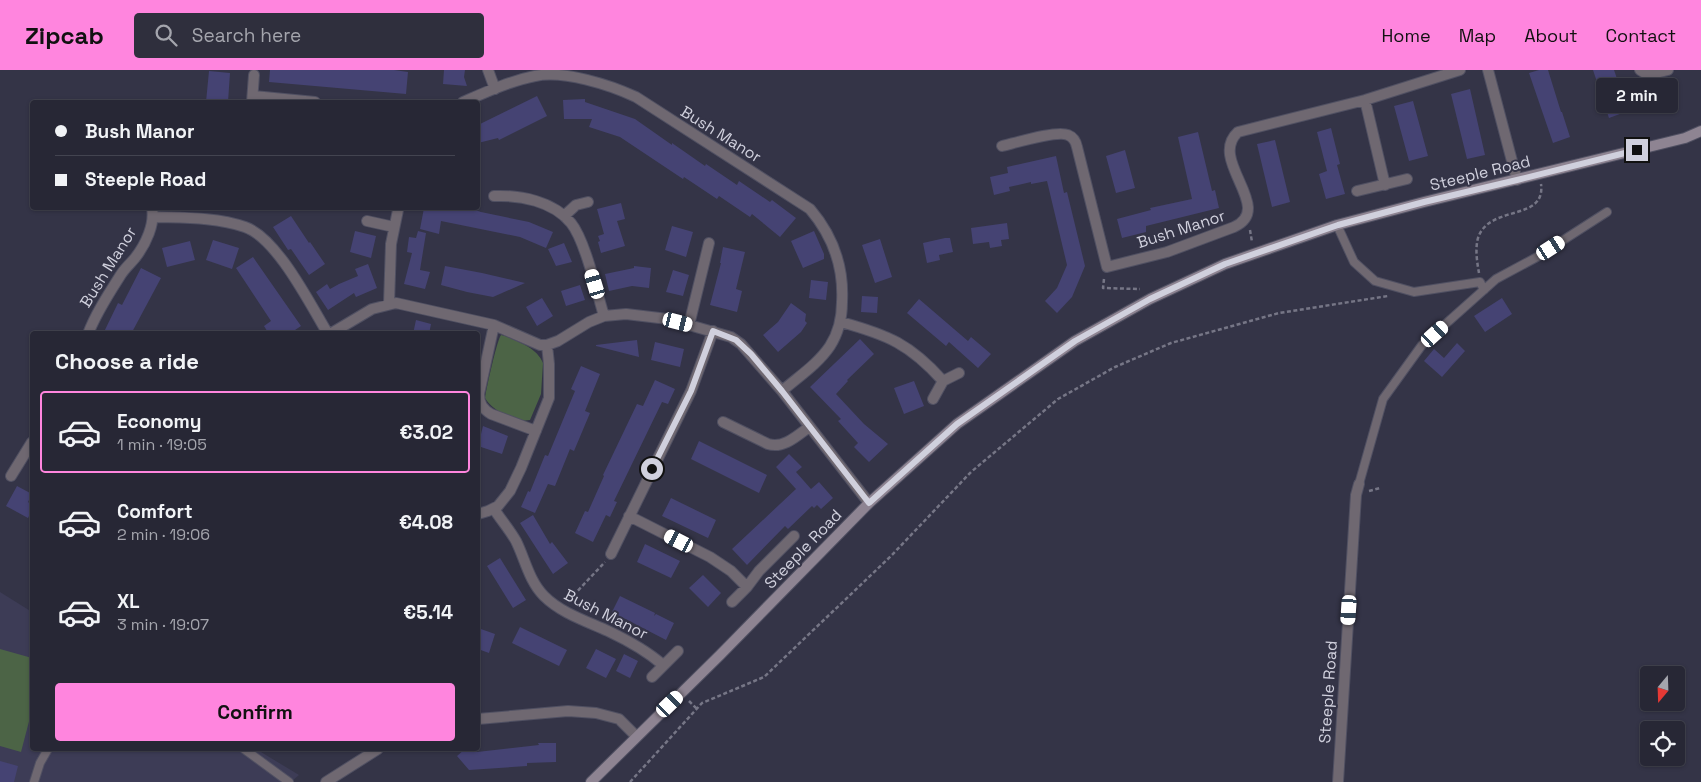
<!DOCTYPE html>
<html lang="en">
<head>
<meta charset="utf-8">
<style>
	:root { --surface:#272735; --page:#2f2f3d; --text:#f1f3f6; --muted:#a4a5ad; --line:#434450; --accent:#ff85de }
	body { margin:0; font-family:"Space Grotesk",sans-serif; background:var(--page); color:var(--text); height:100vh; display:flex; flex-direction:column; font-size:19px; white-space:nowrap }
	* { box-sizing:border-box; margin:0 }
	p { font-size:16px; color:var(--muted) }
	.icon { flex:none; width:28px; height:28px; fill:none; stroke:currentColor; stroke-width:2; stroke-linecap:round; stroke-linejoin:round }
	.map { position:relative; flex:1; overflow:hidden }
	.panel { position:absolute; left:30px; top:261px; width:450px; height:420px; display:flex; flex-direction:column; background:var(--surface); border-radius:5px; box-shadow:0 1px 4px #0004,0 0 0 1px var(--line) }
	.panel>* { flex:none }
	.banner { position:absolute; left:30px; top:30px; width:450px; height:110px; border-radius:5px; box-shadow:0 1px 4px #0004,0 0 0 1px var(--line); display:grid; align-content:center; height:110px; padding:0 25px; background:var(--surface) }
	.needle { width:32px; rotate:199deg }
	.tools { position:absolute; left:1640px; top:596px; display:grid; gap:10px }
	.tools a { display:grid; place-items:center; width:45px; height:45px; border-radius:5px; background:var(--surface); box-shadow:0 1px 4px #0004,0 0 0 1px var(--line); font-size:25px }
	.end { position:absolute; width:22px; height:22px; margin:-11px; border:6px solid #d0d0dd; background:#111; box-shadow:0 0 0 2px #111 }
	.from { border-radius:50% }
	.bubble { position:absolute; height:35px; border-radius:5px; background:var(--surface); box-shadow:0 1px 4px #0004,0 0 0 1px var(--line); font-size:16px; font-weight:700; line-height:35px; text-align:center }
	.car { position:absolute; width:15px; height:30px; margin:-15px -8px; border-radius:6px; box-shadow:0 0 4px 1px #0007; background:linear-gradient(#fff 24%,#345 0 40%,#fff 0 76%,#345 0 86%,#fff 0) }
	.banner b { display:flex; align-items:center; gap:18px; height:48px; font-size:19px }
	.banner b+b { border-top:1px solid var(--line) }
	.banner i { width:12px; height:12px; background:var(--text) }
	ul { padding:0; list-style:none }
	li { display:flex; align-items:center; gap:15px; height:82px; margin:0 10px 8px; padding:0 15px; border:2px solid transparent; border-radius:5px }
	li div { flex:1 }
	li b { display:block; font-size:19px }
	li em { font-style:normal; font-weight:700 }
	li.on { border-color:var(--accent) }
	li>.icon { width:45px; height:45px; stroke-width:1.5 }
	h2 { padding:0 25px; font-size:22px; line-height:60px }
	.button { display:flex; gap:10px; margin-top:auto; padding:10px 25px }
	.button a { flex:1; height:58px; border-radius:5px; background:var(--accent); color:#111; font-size:20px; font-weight:700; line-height:58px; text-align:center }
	header { display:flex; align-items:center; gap:30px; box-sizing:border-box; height:70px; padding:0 25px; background:var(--accent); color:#111 }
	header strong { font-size:24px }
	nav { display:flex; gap:28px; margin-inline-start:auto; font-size:18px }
	.search { width:350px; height:45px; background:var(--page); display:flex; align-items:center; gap:12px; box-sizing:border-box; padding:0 18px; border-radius:5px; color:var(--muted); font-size:19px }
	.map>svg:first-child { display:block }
	.built { fill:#3d3c56 }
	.green { fill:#4c6446 }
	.building { fill:#454373 }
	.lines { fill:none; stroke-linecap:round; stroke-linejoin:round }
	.lane-casing { stroke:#505062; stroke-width:10 }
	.street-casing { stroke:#505062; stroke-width:12 }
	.secondary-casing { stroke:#505062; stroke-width:12 }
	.path { stroke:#767686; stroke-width:2.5; stroke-dasharray:4 2.5; stroke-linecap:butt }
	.lane { stroke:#6f6871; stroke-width:8 }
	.street { stroke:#6f6871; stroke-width:10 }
	.secondary { stroke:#8e8492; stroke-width:10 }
	.route { stroke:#d0d0dd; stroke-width:6 }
	.labels { text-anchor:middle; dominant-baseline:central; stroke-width:4; stroke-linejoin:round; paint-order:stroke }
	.street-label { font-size:16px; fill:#d0d0dd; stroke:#343447 }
</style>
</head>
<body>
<header>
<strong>Zipcab</strong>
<div class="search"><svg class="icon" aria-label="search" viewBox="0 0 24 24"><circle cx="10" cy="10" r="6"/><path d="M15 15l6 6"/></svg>Search here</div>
<nav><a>Home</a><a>Map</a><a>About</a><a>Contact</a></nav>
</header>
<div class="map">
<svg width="1701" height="712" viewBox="0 0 1701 712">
	<rect width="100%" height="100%" fill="#343447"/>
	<path class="built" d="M0 522 32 542V679H256L299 705 291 712H0Z"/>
	<path class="green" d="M501 265 505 266C519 272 537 278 543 293L541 324 530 350C515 353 492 340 485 328 486 320 497 270 501 265Z
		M0 579 32 588V640L21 682 0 676Z"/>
	<path class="building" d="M270 0H394L408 2 406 24 269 12Z
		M444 0H465L464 7 467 16 443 14Z
		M1539 0H1548L1561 42H1562L1570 67 1553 73 1529 3Z
		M1593 0H1614L1628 41 1609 48Z
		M209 1 230 3 228 32H206Z
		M1470 19 1485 85 1467 89 1451 24Z
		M537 26 547 46 499 70 498 68 478 73V55Z
		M585 29V32L635 49 672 75V73L705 96 706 94 737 115 739 111 770 132 772 130 796 148 780 167 752 144 750 147 719 126 717 129 684 107 683 109 620 67 589 57 592 49H564L563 30Z
		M1413 31 1428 86 1409 91 1394 36Z
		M1331 58 1340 94 1337 95 1345 124 1326 129 1319 104 1327 101 1317 62Z
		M1198 62 1212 121 1215 120 1219 138 1146 156V162L1122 168 1117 149 1151 140 1150 138 1192 129 1178 67Z
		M1275 70 1290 132 1272 137 1257 74Z
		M1125 80 1135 118 1116 123 1106 86Z
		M1056 86 1064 123 1067 122 1085 196 1072 227 1057 243 1045 231 1057 218 1067 195 1047 111 1031 114V112L1009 117 1010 121 994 125 990 107 1008 103 1007 97Z
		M621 133 625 149 617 151 625 176 601 183 598 172 600 171 598 166 604 164 597 139Z
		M424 138H476L475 140 481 142 529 152 553 162 546 178 520 167 441 151 439 164 420 159Z
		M291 146 309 173 310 172 325 194 309 205 291 179 288 180 273 157Z
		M1007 153 1009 169 1001 170 1002 176 990 178 989 172 973 174 971 158Z
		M672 156 693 162 686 187 665 180Z
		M355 161 376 166 371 188 350 182Z
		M418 161 426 163 420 200 430 202 425 219 404 214 412 183 407 182 409 167 416 168Z
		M814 161 824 184V189L803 198 791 171Z
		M945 168H950L953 182 939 185 940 190 927 193 923 173Z
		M880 169 892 207 875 213 862 175Z
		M213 170 239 178 232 199 206 190Z
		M190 171 195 190 167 197 162 178Z
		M564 173 572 192 556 196 548 179Z
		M723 177 745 182 736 219 742 221 737 242 710 235 721 193H720Z
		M253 187 301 256 289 264H269L264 256 271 251 236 198Z
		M368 194 377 218 356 227 354 223 328 240 316 222 327 214 330 219 339 214 358 206 355 199Z
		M445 196 482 203 525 213 493 227 467 222 441 215Z
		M634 196 651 198 649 218 632 216 609 221 605 204 634 198Z
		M141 198 161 208 131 264H103L118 233 122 235Z
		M673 200 689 205 683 226 666 222Z
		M811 210 828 212 826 230 809 228Z
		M580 215 585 230 566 236 561 221Z
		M862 226 878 227 877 243 861 242Z
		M542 228 553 246 537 256 526 237Z
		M1502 228 1512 244 1485 262 1474 246Z
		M919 229 968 271 971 267 991 284 978 298 949 272 946 276 907 243Z
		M791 233 806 244 805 251 807 253 801 262 778 282 763 265 778 252Z
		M416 250 431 254 429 264H413Z
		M860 269 874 284 847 310 848 311 836 324 864 354 888 374 869 392 854 377 858 373 838 351 841 349 810 317Z
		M637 270 639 287 596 276V275Z
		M655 272 684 279 680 297 651 290Z
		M1457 273 1465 281 1442 307 1424 291 1434 279 1444 288Z
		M581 296 600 304 585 341 590 343 574 381 570 379 555 416 548 414 535 443 521 437 528 421 530 422 545 385 548 386 575 321 571 319Z
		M655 310 675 319 668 334 662 332 614 431 617 432 610 447 606 445 593 472 575 463 585 441 588 442 604 406 603 405 637 334 643 336Z
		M914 311 924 336 904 344 894 318Z
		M483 356 508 366 502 384 478 376Z
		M699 371 767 405 759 423 691 389Z
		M789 384 802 397 796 402 811 419 819 412 833 428 821 439 817 435 814 438 812 436 788 459 785 456 747 495 732 479 796 419 776 397Z
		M17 416 32 424 28 432 32 435V440L28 448 6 436Z
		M671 428 716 450 708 468 662 446Z
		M533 445 550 474 552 472 568 493 553 504 520 453Z
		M645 474 680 491 671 508 637 492Z
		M500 488 526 530 513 538 487 496Z
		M703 505 721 523 708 537 689 518Z
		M620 526 655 543 654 546 656 544 674 553 666 570 612 542Z
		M520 557 567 580 559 596 512 573Z
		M478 558 495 564 489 583 478 579Z
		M596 579 616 589 606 608 586 598Z
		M624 584 638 591 630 608 616 601Z
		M538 673H556V692L527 693V696L469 700 457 686 465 679H474L477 682 539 675Z
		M0 691 18 696 14 712H0Z"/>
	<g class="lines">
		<g class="lane-casing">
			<path id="lane" d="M1337 155 1354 192 1375 211 1414 222 1480 212 1484 220
				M1359 414 1383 329 1422 275 1496 209 1537 187 1607 142
				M244 679 289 712
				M34 712 40 693 48 679"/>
		</g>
		<g class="street-casing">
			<path id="street" d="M488 0 495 19
				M1488 0 1517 110
				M1640 0 1648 5 1668 0
				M253 26 315 32
				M1365 30 1385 115
				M252 32 254 5
				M463 32C486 22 510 11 535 6 564 0 610 15 636 27L810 139C833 166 844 196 842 232 842 248 839 262 830 276 818 294 798 307 782 321
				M1002 76C1015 73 1057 60 1068 65 1073 67 1076 72 1077 77L1107 197 1167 182 1234 157C1276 138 1207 90 1238 62L1365 30 1460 0
				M1357 121 1407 109
				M494 126C520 125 553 131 571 153 585 170 597 223 604 246
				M564 146 576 135 588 132
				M153 147C183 148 216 147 245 157 277 168 310 234 328 264
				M367 151 394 157
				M389 234 391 174 398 140
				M841 252C888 265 910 274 943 311
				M494 255 479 324C479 334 483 339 491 344L536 361
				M689 255 709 173
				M88 264C96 243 108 225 120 206 124 199 130 194 135 188 146 174 155 154 152 138
				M330 264 372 239 396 233 494 255 540 275H547L558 271 589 252 604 246 626 244 668 249 731 267 741 274 782 321 869 433
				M933 329 943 311 959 303
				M723 352 768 374C783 379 797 366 809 357
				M11 406 32 372
				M494 439C501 450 510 460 516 471 525 489 529 511 544 526 561 543 586 551 608 561 627 570 647 581 663 595
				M478 444 488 441 498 436 510 421 521 398 549 328V294L547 275
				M629 446 710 487 731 501 747 517
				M611 484 691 321 713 261
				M732 532 747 517 759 501 794 466
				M652 607 678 581
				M478 649 568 641 596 643 619 649 636 666
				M326 712 378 679
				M1338 712 1356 425 1359 414"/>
		</g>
		<g class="secondary-casing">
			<path id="secondary" d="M591 712 720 585 869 433 957 354 1075 271 1150 229 1225 194 1337 155 1424 132 1685 68 1701 61"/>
		</g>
		<path class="path" d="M1250 160 1252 172
			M1479 203C1477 192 1475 179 1478 168 1489 134 1546 152 1541 114
			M1104 209 1103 218 1140 219
			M1369 421 1380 418
			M569 530 605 492
			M689 631 697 639
			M630 712 702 633 764 607 891 486 971 402 1058 329 1115 297 1171 273 1279 243 1388 226"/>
		<use href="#lane" class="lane"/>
		<use href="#street" class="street"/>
		<use href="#secondary" class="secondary"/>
	</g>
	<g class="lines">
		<path class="route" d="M652 399 691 321 713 261 736 270 751 284 782 321 869 433 957 354 1075 271 1150 229 1225 194 1338 155 1424 132 1517 110 1637 80"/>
	</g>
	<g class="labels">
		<g class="street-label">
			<text transform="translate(721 64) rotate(32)">Bush Manor</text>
			<text transform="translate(1480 103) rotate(-14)">Steeple Road</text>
			<text transform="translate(1181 159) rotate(-18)">Bush Manor</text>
			<text transform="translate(108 197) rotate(-58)">Bush Manor</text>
			<text transform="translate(803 479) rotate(-46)">Steeple Road</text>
			<text transform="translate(606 544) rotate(27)">Bush Manor</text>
			<text transform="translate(1328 622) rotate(-86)">Steeple Road</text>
		</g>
	</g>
</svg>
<div class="tools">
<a><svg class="needle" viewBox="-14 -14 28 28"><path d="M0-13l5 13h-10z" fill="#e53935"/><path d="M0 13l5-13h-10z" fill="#a4a5ad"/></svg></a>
<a><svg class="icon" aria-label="locate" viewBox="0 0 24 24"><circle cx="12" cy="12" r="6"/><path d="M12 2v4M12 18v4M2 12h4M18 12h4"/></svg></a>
</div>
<i class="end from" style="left:652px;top:399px"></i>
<i class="end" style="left:1637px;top:80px"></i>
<div class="bubble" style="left:1596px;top:8px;width:82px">2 min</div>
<i class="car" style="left:1551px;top:178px;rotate:57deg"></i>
<i class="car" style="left:595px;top:214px;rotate:343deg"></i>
<i class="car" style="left:678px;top:252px;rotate:104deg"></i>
<i class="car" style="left:1435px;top:264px;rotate:48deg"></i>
<i class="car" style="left:679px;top:471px;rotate:297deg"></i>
<i class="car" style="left:1349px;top:540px;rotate:184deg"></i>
<i class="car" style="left:670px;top:634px;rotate:46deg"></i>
<div class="banner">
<b><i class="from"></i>Bush Manor</b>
<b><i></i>Steeple Road</b>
</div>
<section class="panel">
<h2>Choose a ride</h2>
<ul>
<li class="on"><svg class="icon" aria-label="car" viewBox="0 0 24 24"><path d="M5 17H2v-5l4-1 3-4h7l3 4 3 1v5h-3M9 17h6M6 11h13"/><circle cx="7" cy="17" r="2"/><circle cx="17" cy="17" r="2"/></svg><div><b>Economy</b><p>1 min · 19:05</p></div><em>€3.02</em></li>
<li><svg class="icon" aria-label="car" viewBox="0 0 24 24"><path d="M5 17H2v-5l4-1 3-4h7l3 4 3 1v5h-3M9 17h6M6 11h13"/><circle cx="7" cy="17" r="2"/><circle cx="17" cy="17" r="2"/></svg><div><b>Comfort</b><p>2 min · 19:06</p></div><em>€4.08</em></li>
<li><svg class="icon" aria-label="car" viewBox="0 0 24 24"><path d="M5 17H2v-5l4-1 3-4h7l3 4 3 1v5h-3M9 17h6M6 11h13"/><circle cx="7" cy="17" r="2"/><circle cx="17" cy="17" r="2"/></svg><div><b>XL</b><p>3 min · 19:07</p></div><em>€5.14</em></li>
</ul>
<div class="button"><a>Confirm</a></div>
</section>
</div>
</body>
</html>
